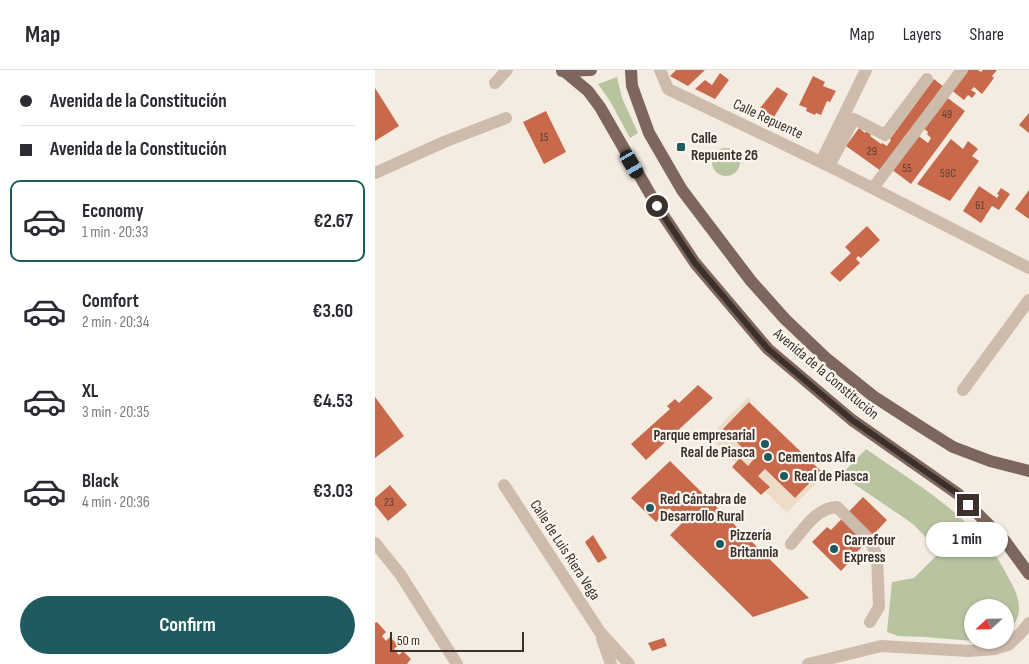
<!DOCTYPE html>
<html lang="en">
<head>
<meta charset="utf-8">
<style>
	:root { --surface:#fff; --page:#f7f7f7; --text:#2b2b33; --muted:#7c7c81; --line:#e1e1e2; --accent:#1f5a5e }
	body { margin:0; font-family:"Sofia Sans Condensed",sans-serif; background:var(--page); color:var(--text); height:100vh; display:flex; flex-direction:column; font-size:19px; white-space:nowrap }
	* { box-sizing:border-box; margin:0 }
	p { font-size:16px; color:var(--muted) }
	.icon { flex:none; width:28px; height:28px; fill:none; stroke:currentColor; stroke-width:2; stroke-linecap:round; stroke-linejoin:round }
	.map { position:relative; flex:1; overflow:hidden }
	.side { display:flex; flex-direction:column; background:var(--surface); width:375px }
	.side>* { flex:none }
	.guide { display:grid; align-content:center; height:110px; padding:0 20px; background:var(--surface) }
	.needle { width:32px; rotate:248deg }
	.tools { position:absolute; left:589px; top:529px; display:grid; gap:10px }
	.tools a { display:grid; place-items:center; width:50px; height:50px; border-radius:50%; background:var(--surface); box-shadow:0 1px 4px #0004; font-size:25px }
	.scale { position:absolute; left:15px; bottom:12px; width:134px; box-sizing:border-box; padding-left:5px; border:2px solid #3b302b; border-top:0; font-size:14px; line-height:18px; white-space:nowrap; color:#3b302b; -webkit-text-stroke:4px #fbf5ee; paint-order:stroke }
	.end { position:absolute; width:22px; height:22px; margin:-11px; border:6px solid #3b302b; background:#fff; box-shadow:0 0 0 2px #fff }
	.from { border-radius:50% }
	.bubble { position:absolute; height:35px; border-radius:18px; background:var(--surface); box-shadow:0 1px 4px #0004; font-size:16px; font-weight:700; line-height:35px; text-align:center }
	.car { position:absolute; width:15px; height:30px; margin:-15px -8px; border-radius:6px; box-shadow:0 0 4px 1px #0007; background:linear-gradient(#222 24%,#8ab4d8 0 40%,#222 0 76%,#8ab4d8 0 86%,#222 0) }
	.guide b { display:flex; align-items:center; gap:18px; height:48px; font-size:19px }
	.guide b+b { border-top:1px solid var(--line) }
	.guide i { width:12px; height:12px; background:var(--text) }
	ul { padding:0; list-style:none }
	li { display:flex; align-items:center; gap:15px; height:82px; margin:0 10px 8px; padding:0 10px; border:2px solid transparent; border-radius:10px }
	li div { flex:1 }
	li b { display:block; font-size:19px }
	li em { font-style:normal; font-weight:700 }
	li.active { border-color:var(--accent) }
	li>.icon { width:45px; height:45px; stroke-width:1.5 }
	.button { display:flex; gap:10px; margin-top:auto; padding:10px 20px }
	.button a { flex:1; height:58px; border-radius:30px; background:var(--accent); color:#fff; font-size:20px; font-weight:700; line-height:58px; text-align:center }
	header { display:flex; align-items:center; gap:30px; box-sizing:border-box; height:70px; padding:0 25px; background:var(--surface); border-bottom:1px solid var(--line) }
	header strong { font-size:24px }
	nav { display:flex; gap:28px; margin-inline-start:auto; font-size:18px }
	main { display:flex; flex:1; min-height:0 }
	.map>svg:first-child { display:block }
	.green { fill:#b8c4a0 }
	.plaza { fill:#ecdcc8 }
	.building { fill:#c8694b }
	.lines { fill:none; stroke-linecap:round; stroke-linejoin:round }
	.minor { stroke:#cdbbac; stroke-width:12 }
	.major { stroke:#7d675c; stroke-width:12 }
	.route { stroke:#3b302b; stroke-width:6 }
	.poi-dot { fill:#1f5a5e; stroke:#fbf5ee; stroke-width:2 }
	.labels { text-anchor:middle; dominant-baseline:central; stroke-width:4.5; stroke-linejoin:round; paint-order:stroke }
	.number-label { font-size:12px; fill:#5e3e33 }
	.street-label { font-size:15px; fill:#3b302b; stroke:#fbf5ee }
	.poi-label { font-size:15px; font-weight:bold; fill:#3b302b; stroke:#fbf5ee; text-anchor:start }
</style>
</head>
<body>
<header>
<strong>Map</strong>
<nav><a>Map</a><a>Layers</a><a>Share</a></nav>
</header>
<main>
<section class="side">
<div class="guide">
<b><i class="from"></i>Avenida de la Constitución</b>
<b><i></i>Avenida de la Constitución</b>
</div>
<ul>
<li class="active"><svg class="icon" aria-label="car" viewBox="0 0 24 24"><path d="M5 17H2v-5l4-1 3-4h7l3 4 3 1v5h-3M9 17h6M6 11h13"/><circle cx="7" cy="17" r="2"/><circle cx="17" cy="17" r="2"/></svg><div><b>Economy</b><p>1 min · 20:33</p></div><em>€2.67</em></li>
<li><svg class="icon" aria-label="car" viewBox="0 0 24 24"><path d="M5 17H2v-5l4-1 3-4h7l3 4 3 1v5h-3M9 17h6M6 11h13"/><circle cx="7" cy="17" r="2"/><circle cx="17" cy="17" r="2"/></svg><div><b>Comfort</b><p>2 min · 20:34</p></div><em>€3.60</em></li>
<li><svg class="icon" aria-label="car" viewBox="0 0 24 24"><path d="M5 17H2v-5l4-1 3-4h7l3 4 3 1v5h-3M9 17h6M6 11h13"/><circle cx="7" cy="17" r="2"/><circle cx="17" cy="17" r="2"/></svg><div><b>XL</b><p>3 min · 20:35</p></div><em>€4.53</em></li>
<li><svg class="icon" aria-label="car" viewBox="0 0 24 24"><path d="M5 17H2v-5l4-1 3-4h7l3 4 3 1v5h-3M9 17h6M6 11h13"/><circle cx="7" cy="17" r="2"/><circle cx="17" cy="17" r="2"/></svg><div><b>Black</b><p>4 min · 20:36</p></div><em>€3.03</em></li>
</ul>
<div class="button"><a>Confirm</a></div>
</section>
<div class="map">
<svg width="654" height="594" viewBox="0 0 654 594">
	<rect width="100%" height="100%" fill="#f4ebe1"/>
	<path class="green" d="M242 7 247 28 263 63 255 68 235 31 223 14Z
		M337 92a14 14 0 1 1 28 0a14 14 0 1 1-28 0Z
		M491 379C534 409 583 438 616 479 623 488 629 499 634 509 645 527 651 548 630 563V538H598V570H616L610 572 550 567 523 566 512 562 517 512 539 508 565 482 538 454 466 405Z"/>
	<path class="plaza" d="M373 327 376 330 349 359 379 389 373 396 365 388 361 393 334 367Z
		M390 399 420 428 445 402 448 406 412 443 390 421 394 417 383 406Z"/>
	<path class="building" d="M301 0H330L313 16 295 6Z
		M591 0H603L606 2 608 0H622L617 6 619 8 607 24 599 17 596 20 601 23 597 28 593 25 589 30 575 19Z
		M345 3 354 10 340 29 320 19 330 10 337 15Z
		M438 6 450 12 448 16 461 21 455 32 452 31 446 45 441 43 440 45 431 41 432 38 424 35Z
		M559 9 570 18 506 101 471 76 484 58 490 63 491 61 496 65 495 66 506 74 507 73 512 76 516 70 515 69Z
		M402 17 413 24 399 47 385 38Z
		M0 18 24 56 0 71Z
		M570 26 590 41 536 114 516 99 541 64 553 73 556 68 552 64 553 62 547 57Z
		M171 41 191 82 169 94 148 52Z
		M654 43V63L644 55Z
		M576 69 588 79 593 71 603 79 597 86 604 91 575 131 542 114Z
		M604 116 622 128 624 125 622 124 626 118 635 124 624 140 617 136 606 153 588 141Z
		M654 120V149L640 139Z
		M492 156 505 170 486 188 483 186 481 189 485 193 465 212 455 203 476 183 470 177Z
		M323 315 338 328 271 390 256 374 295 339 292 336 300 329 304 333Z
		M0 327 29 366 0 388Z
		M374 332 446 401 420 428 390 399 383 406 395 417 386 425 357 397 365 388 373 396 379 389 348 359Z
		M295 391 374 469 434 528 378 547 295 465 308 452 294 438 281 452 256 428Z
		M15 415 32 435 13 451 0 435V428Z
		M488 427 512 450 480 484 481 485 466 501 437 472 452 457 456 460Z
		M218 465 232 488 223 493 210 472Z
		M2 552 11 562 7 566 11 571 15 567 23 575 19 579 24 585 28 581 36 589 32 594H0V553Z
		M289 568 292 576 277 581 273 573Z"/>
	<g class="lines">
		<path class="minor" d="M285 0 293 19 454 96 654 198
			M120 13 132 0
			M446 92 491 0
			M454 96 479 49 510 65 552 9
			M0 103 69 72 131 48
			M498 118 587 0
			M588 320 654 230
			M129 415 225 562 254 594
			M0 473 25 504 82 594
			M416 474C429 459 441 438 462 437L495 470 502 486 504 537 495 552
			M227 569 236 594
			M433 594 506 576 594 581 620 579 633 575 645 564 654 553"/>
		<path class="major" d="M256 0 257 16 274 63 307 120 376 211 410 249 452 289 498 326 543 355 578 377 615 391 654 401
			M187 1 216 0
			M189 1 213 21 225 37 282 136 320 193 393 279 477 350 583 424 630 471 654 504"/>
	</g>
	<g class="lines">
		<path class="route" d="M282 136 320 193 393 279 477 350 583 424 593 435"/>
	</g>
	<g class="poi-dot">
		<rect x="301" y="72" width="10" height="10" rx="2.5"/>
		<circle cx="390" cy="374" r="5"/>
		<circle cx="393" cy="387" r="5"/>
		<circle cx="409" cy="406" r="5"/>
		<circle cx="275" cy="438" r="5"/>
		<circle cx="345" cy="474" r="5"/>
		<circle cx="459" cy="479" r="5"/>
	</g>
	<g class="labels">
		<g class="number-label">
			<text x="572" y="44">49</text>
			<text x="169" y="67">15</text>
			<text x="497" y="81">29</text>
			<text x="532" y="98">55</text>
			<text x="573" y="103">59C</text>
			<text x="605" y="135">61</text>
			<text x="14" y="432">23</text>
		</g>
		<g class="street-label">
			<text transform="translate(393 49) rotate(25)">Calle Repuente</text>
			<text transform="translate(451 304) rotate(40)">Avenida de la Constitución</text>
			<text transform="translate(190 480) rotate(57)">Calle de Luis Riera Vega</text>
		</g>
		<g class="poi-label">
			<text x="316" y="68">Calle<tspan x="316" dy="17">Repuente 26</tspan></text>
			<text x="380" y="365" text-anchor="end">Parque empresarial<tspan x="380" dy="17">Real de Piasca</tspan></text>
			<text x="403" y="387">Cementos Alfa</text>
			<text x="419" y="406">Real de Piasca</text>
			<text x="285" y="429">Red Cántabra de<tspan x="285" dy="17">Desarrollo Rural</tspan></text>
			<text x="355" y="465">Pizzería<tspan x="355" dy="17">Britannia</tspan></text>
			<text x="469" y="470">Carrefour<tspan x="469" dy="17">Express</tspan></text>
		</g>
	</g>
</svg>
<div class="tools">
<a><svg class="needle" viewBox="-14 -14 28 28"><path d="M0-13l5 13h-10z" fill="#e53935"/><path d="M0 13l5-13h-10z" fill="#7c7c81"/></svg></a>
</div>
<div class="scale">50 m</div>
<i class="end from" style="left:282px;top:136px"></i>
<i class="end" style="left:593px;top:435px"></i>
<div class="bubble" style="left:551px;top:452px;width:82px">1 min</div>
<i class="car" style="left:257px;top:94px;rotate:150deg"></i>
</div>
</main>
</body>
</html>
